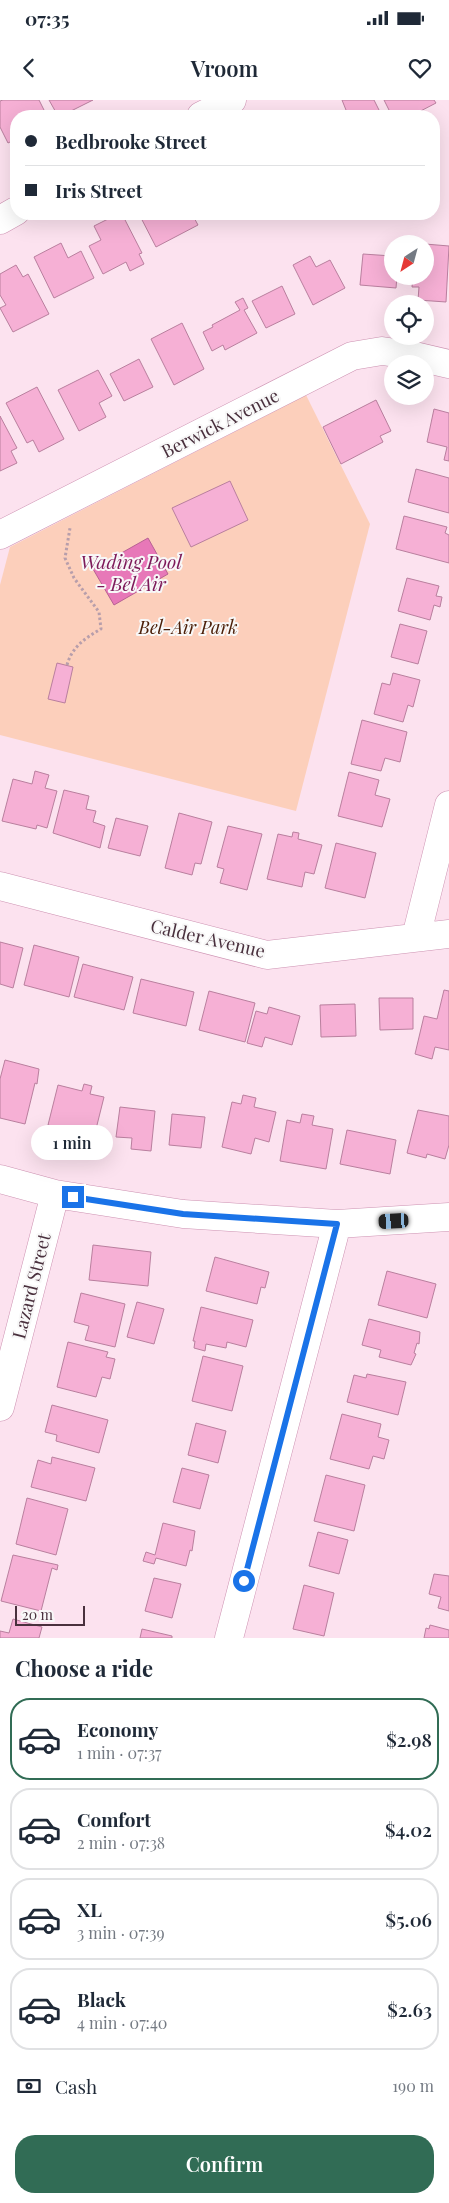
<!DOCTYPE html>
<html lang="en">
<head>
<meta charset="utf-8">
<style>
	:root { --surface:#fff; --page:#f2f2f3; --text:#1f2937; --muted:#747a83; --line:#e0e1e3; --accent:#316c55 }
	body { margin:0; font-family:"Playfair Display",serif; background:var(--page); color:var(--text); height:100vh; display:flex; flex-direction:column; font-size:19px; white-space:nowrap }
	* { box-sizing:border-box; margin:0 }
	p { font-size:16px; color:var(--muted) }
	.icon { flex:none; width:28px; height:28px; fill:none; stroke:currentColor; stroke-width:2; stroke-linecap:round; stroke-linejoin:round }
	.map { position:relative; height:1538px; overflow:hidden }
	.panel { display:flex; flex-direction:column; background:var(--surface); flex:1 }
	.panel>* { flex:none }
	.banner { position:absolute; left:10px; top:10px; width:430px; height:110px; border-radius:20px; box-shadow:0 5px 20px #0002; display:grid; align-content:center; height:110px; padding:0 15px; background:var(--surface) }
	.needle { width:32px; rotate:216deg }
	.fabs { position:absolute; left:384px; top:135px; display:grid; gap:10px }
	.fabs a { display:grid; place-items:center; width:50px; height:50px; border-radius:50%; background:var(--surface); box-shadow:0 5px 20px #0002; font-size:25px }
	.scale { position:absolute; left:15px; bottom:12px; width:70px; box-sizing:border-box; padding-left:5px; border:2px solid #49303d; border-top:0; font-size:14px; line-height:18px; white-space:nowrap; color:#49303d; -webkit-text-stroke:4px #f8f8f8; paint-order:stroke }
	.end { position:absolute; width:22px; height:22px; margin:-11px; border:6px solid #1a73e8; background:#fff; box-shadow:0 0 0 2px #fff }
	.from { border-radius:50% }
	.bubble { position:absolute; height:35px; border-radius:18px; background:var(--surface); box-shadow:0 5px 20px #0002; font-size:16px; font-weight:600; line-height:35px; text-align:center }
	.car { position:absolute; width:15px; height:30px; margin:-15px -8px; border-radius:6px; box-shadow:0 0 4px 1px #0007; background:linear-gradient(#222 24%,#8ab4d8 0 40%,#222 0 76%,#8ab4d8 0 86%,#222 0) }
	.banner b { display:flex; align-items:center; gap:18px; height:48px; font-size:19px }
	.banner b+b { border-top:1px solid var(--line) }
	.banner i { width:12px; height:12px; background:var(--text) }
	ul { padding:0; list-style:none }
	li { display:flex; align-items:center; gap:15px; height:82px; margin:0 10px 8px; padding:0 5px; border:2px solid var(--line); border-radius:20px }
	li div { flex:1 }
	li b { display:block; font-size:19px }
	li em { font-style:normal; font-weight:600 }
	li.on { border-color:var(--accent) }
	li>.icon { width:45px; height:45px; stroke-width:1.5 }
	h2 { padding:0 15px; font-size:22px; line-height:60px }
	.pay { display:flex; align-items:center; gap:12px; height:55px; padding:0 15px; font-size:19px }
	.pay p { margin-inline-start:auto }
	.cta { display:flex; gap:10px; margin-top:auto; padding:10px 15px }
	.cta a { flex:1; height:58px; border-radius:20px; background:var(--accent); color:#fff; font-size:20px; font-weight:600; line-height:58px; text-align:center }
	.status { display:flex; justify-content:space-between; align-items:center; height:35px; padding:0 25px; background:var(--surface); direction:ltr }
	.status svg { height:14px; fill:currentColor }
	header { display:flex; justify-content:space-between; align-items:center; height:65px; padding:0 15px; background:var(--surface); font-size:22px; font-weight:600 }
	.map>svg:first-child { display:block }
	.green { fill:#fccfbb }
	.water { fill:#e778b8; stroke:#b86293 }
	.building { fill:#f6b0d5; stroke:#b97f9e }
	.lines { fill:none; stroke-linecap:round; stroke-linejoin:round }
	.minor-casing { stroke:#cd92b2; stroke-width:29 }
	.path { stroke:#b79eab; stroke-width:3; stroke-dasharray:2.5 2.5; stroke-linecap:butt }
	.minor { stroke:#fff; stroke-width:28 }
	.route { stroke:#1a73e8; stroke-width:6 }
	.labels { text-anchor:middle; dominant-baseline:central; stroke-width:4; stroke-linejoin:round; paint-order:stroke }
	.street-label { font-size:18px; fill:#49303d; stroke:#f8f8f8 }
	.park-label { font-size:18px; font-style:italic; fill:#4c2009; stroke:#f8f8f8 }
	.water-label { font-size:19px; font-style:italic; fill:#7d1a5a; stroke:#f8f8f8 }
</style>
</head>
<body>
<div class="status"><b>07:35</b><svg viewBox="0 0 49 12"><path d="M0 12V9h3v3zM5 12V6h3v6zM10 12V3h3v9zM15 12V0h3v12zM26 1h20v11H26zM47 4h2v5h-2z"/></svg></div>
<header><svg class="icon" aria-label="back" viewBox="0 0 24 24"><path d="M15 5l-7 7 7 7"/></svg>Vroom<svg class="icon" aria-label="heart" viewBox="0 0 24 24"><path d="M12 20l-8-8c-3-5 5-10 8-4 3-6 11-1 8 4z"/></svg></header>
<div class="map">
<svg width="449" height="1538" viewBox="0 0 449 1538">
	<rect width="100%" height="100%" fill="#fce2ef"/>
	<path class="green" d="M306 295 370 424 296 711 0 635V485L10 447Z"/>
	<path class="water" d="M148 438 168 474 114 505 93 469Z"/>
	<path class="building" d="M3 0H39L47 16H16V39L8 43 0 27V1Z
		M49 0H93L61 16H58Z
		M342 0H374L382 16H345L348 15Z
		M384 0H434L436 3 411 16H392Z
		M118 114H122L142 153 139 154 144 164 130 171 126 162 103 174 89 146 101 140 94 126Z
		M139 114H192L198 125 156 147Z
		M61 143 68 158 81 151 94 178 54 198 34 157Z
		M425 144 449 146 446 202 418 200 419 187H412L413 176H425Z
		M363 154 392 156V176H397L396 188 360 185Z
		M310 156 316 167 330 160 345 188 313 205 293 165Z
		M16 165 23 177 28 174 49 214 13 232 0 208 6 205 0 195V174Z
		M282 186 295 214 266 228 252 201Z
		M243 198 248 208 244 210 257 233 225 250 223 245 212 251 203 232 213 227 212 225 240 210 235 202Z
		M182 223 204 269 174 285 151 239Z
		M139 259 153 287 124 301 110 274Z
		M98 270 112 296 99 303 106 317 79 331 58 290Z
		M37 287 64 339 39 352 33 340 27 343 6 303Z
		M376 300 391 331 380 336 383 342 341 364 323 327Z
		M434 309 449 313V361L444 360 447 347 427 342Z
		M0 316 17 348 11 351 17 363 0 371Z
		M416 369 449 378V413L408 402Z
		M230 381 248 420 191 447 172 408Z
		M404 416 447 427 445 433 449 435V463L396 449Z
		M407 478 439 486 436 496 442 497 440 507 434 505 430 520 398 511Z
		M400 524 427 531 418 564 391 557Z
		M57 563 73 567 65 603 48 599Z
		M393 573 420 580 413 607 408 605 403 622 374 614 382 583 390 585Z
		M362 620 407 632 400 662 385 658 381 671 351 664Z
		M35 671 49 675 45 688 57 691 47 728 37 725 36 729 2 721 13 679 32 684Z
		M349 672 379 680 375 695 390 699 382 727 338 716Z
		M64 690 89 696 86 709 96 711 93 722 105 726 100 748 53 733Z
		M179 713 212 722 201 764 195 763 192 775 165 768Z
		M116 718 148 726 140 756 108 748Z
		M228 726 262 734 247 790 220 783 224 769 217 767Z
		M293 732 299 733 298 739 322 745 314 774 305 772 302 787 267 779 278 734 292 737Z
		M336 743 376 753 365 798 325 788Z
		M0 842 23 848 13 888 0 884Z
		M34 845 79 857 69 897 24 885Z
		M83 864 133 877 124 910 74 897Z
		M141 879 194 892 186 926 133 913Z
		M444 890 449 891V950L435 947 432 959 415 954 424 916 437 919Z
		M209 891 255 903 245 942 199 930Z
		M379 898H413V929L380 930Z
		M355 904 356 936 321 937 320 905Z
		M269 907 300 916 292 945 265 937 262 947 247 943 256 911 267 914Z
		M5 960 39 969 37 984 35 983 25 1024 0 1018V979Z
		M84 984 92 986 90 994 104 997 94 1037 48 1025 58 985 82 991Z
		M243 995 256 998 254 1007 276 1012 269 1042 255 1038 251 1054 222 1047 232 1002 241 1004Z
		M120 1007 155 1011 151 1051 131 1049 132 1038 116 1037Z
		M418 1010 449 1016V1045L445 1059 427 1054 426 1058 407 1053Z
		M172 1014 205 1017 201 1048 169 1045Z
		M302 1014 314 1016 312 1025 333 1029 326 1069 280 1061 287 1020 300 1023Z
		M347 1030 396 1040 390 1074 340 1064Z
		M93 1145 151 1152 148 1186 89 1180Z
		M215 1157 269 1172 265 1188 261 1187 257 1204 206 1191Z
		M387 1171 436 1184 427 1218 378 1205Z
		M81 1193 125 1204 115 1247 85 1240 89 1226 74 1222Z
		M137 1202 164 1209 154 1244 127 1237Z
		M201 1207 253 1220 246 1247 227 1242 226 1248 206 1244 205 1251 194 1248 195 1241H193Z
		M369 1219 420 1232 419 1244 417 1243 414 1253 416 1254 411 1265 379 1257 381 1250 362 1245Z
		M68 1242 108 1252 106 1257 115 1259 110 1279 102 1277 96 1297 57 1287Z
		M203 1256 243 1266 232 1311 192 1301Z
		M367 1274 406 1282 398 1315 347 1302 354 1275 366 1278Z
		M52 1305 108 1320 99 1353 56 1341 57 1335 45 1332Z
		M342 1314 381 1324 378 1337 389 1340 384 1359 373 1356 369 1369 330 1359Z
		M196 1323 226 1331 218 1363 188 1355Z
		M52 1357 95 1368 86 1401 31 1387 38 1360 51 1364Z
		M182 1368 209 1375 200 1409 173 1402Z
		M326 1375 365 1385 354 1431 314 1421Z
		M27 1398 68 1409 56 1455 16 1444Z
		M163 1423 195 1431 192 1451 190 1450 186 1466 156 1458 154 1464 143 1461 146 1452 155 1455Z
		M318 1432 348 1440 339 1474 309 1466Z
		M13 1455 58 1465 57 1470 52 1468 41 1511 1 1501Z
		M434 1474 449 1476V1511L438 1508 441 1497 429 1494Z
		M154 1478 181 1484 172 1518 145 1511Z
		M304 1485 334 1493 324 1536 293 1529Z
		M13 1519 42 1527 39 1538H0V1531L9 1533Z
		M430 1525 449 1530V1538H424L426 1528 429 1529Z
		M142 1529 172 1536V1538H140Z"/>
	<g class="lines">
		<g class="minor-casing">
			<path id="minor" d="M201 16 232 0
				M0 120 16 111
				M0 435 352 256 382 251 410 255 449 264
				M0 786 267 855 449 834
				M416 837 449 705
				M0 1079 55 1094 183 1114 337 1124 449 1117
				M0 1307 55 1094
				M229 1538 337 1124"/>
		</g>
		<path class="path" d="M67 565C72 547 85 538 101 529L99 512 74 478 65 458 70 428"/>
		<use href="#minor" class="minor"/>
	</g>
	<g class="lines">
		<path class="route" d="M73 1097 183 1114 337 1124 244 1481"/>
	</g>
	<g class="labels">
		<g class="street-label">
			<text transform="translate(220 323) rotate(-27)">Berwick Avenue</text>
			<text transform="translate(208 838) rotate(13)">Calder Avenue</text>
			<text transform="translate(31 1186) rotate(-76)">Lazard Street</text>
		</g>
		<g class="park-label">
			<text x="188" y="527">Bel-Air Park</text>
		</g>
		<g class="water-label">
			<text x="131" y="461">Wading Pool<tspan x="131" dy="22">- Bel Air</tspan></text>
		</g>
	</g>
</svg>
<div class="fabs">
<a><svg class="needle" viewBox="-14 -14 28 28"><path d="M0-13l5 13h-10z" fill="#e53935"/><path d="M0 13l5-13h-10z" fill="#747a83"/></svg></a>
<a><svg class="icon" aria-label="locate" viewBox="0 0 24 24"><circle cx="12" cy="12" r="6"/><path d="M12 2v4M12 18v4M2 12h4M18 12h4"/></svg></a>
<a><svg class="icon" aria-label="layers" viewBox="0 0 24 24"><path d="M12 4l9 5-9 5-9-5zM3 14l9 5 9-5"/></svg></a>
</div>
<div class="scale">20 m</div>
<i class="end from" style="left:244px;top:1481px"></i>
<i class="end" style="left:73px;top:1097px"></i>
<div class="bubble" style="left:31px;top:1025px;width:82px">1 min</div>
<i class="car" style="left:394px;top:1121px;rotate:267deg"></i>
<div class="banner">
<b><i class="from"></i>Bedbrooke Street</b>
<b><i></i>Iris Street</b>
</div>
</div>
<section class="panel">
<h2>Choose a ride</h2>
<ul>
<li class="on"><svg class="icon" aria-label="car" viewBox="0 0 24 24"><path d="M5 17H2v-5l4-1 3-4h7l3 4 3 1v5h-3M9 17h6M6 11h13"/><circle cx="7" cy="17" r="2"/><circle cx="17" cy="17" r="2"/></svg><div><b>Economy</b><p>1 min · 07:37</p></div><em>$2.98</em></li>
<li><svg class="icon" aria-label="car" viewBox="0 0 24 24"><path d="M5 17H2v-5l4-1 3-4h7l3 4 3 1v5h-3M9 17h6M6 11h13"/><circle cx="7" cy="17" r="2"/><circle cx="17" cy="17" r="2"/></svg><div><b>Comfort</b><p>2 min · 07:38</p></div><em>$4.02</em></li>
<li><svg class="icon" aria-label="car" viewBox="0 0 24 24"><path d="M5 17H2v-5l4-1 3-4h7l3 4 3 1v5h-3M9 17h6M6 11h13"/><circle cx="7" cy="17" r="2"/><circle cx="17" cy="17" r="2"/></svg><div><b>XL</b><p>3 min · 07:39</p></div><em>$5.06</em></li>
<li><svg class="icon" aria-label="car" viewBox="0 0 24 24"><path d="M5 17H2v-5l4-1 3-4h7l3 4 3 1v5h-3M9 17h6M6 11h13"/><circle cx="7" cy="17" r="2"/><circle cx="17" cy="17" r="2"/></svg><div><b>Black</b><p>4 min · 07:40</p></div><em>$2.63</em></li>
</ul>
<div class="pay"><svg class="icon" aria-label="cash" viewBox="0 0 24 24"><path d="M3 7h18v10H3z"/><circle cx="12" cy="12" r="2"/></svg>Cash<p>190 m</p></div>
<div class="cta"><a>Confirm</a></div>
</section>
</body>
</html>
